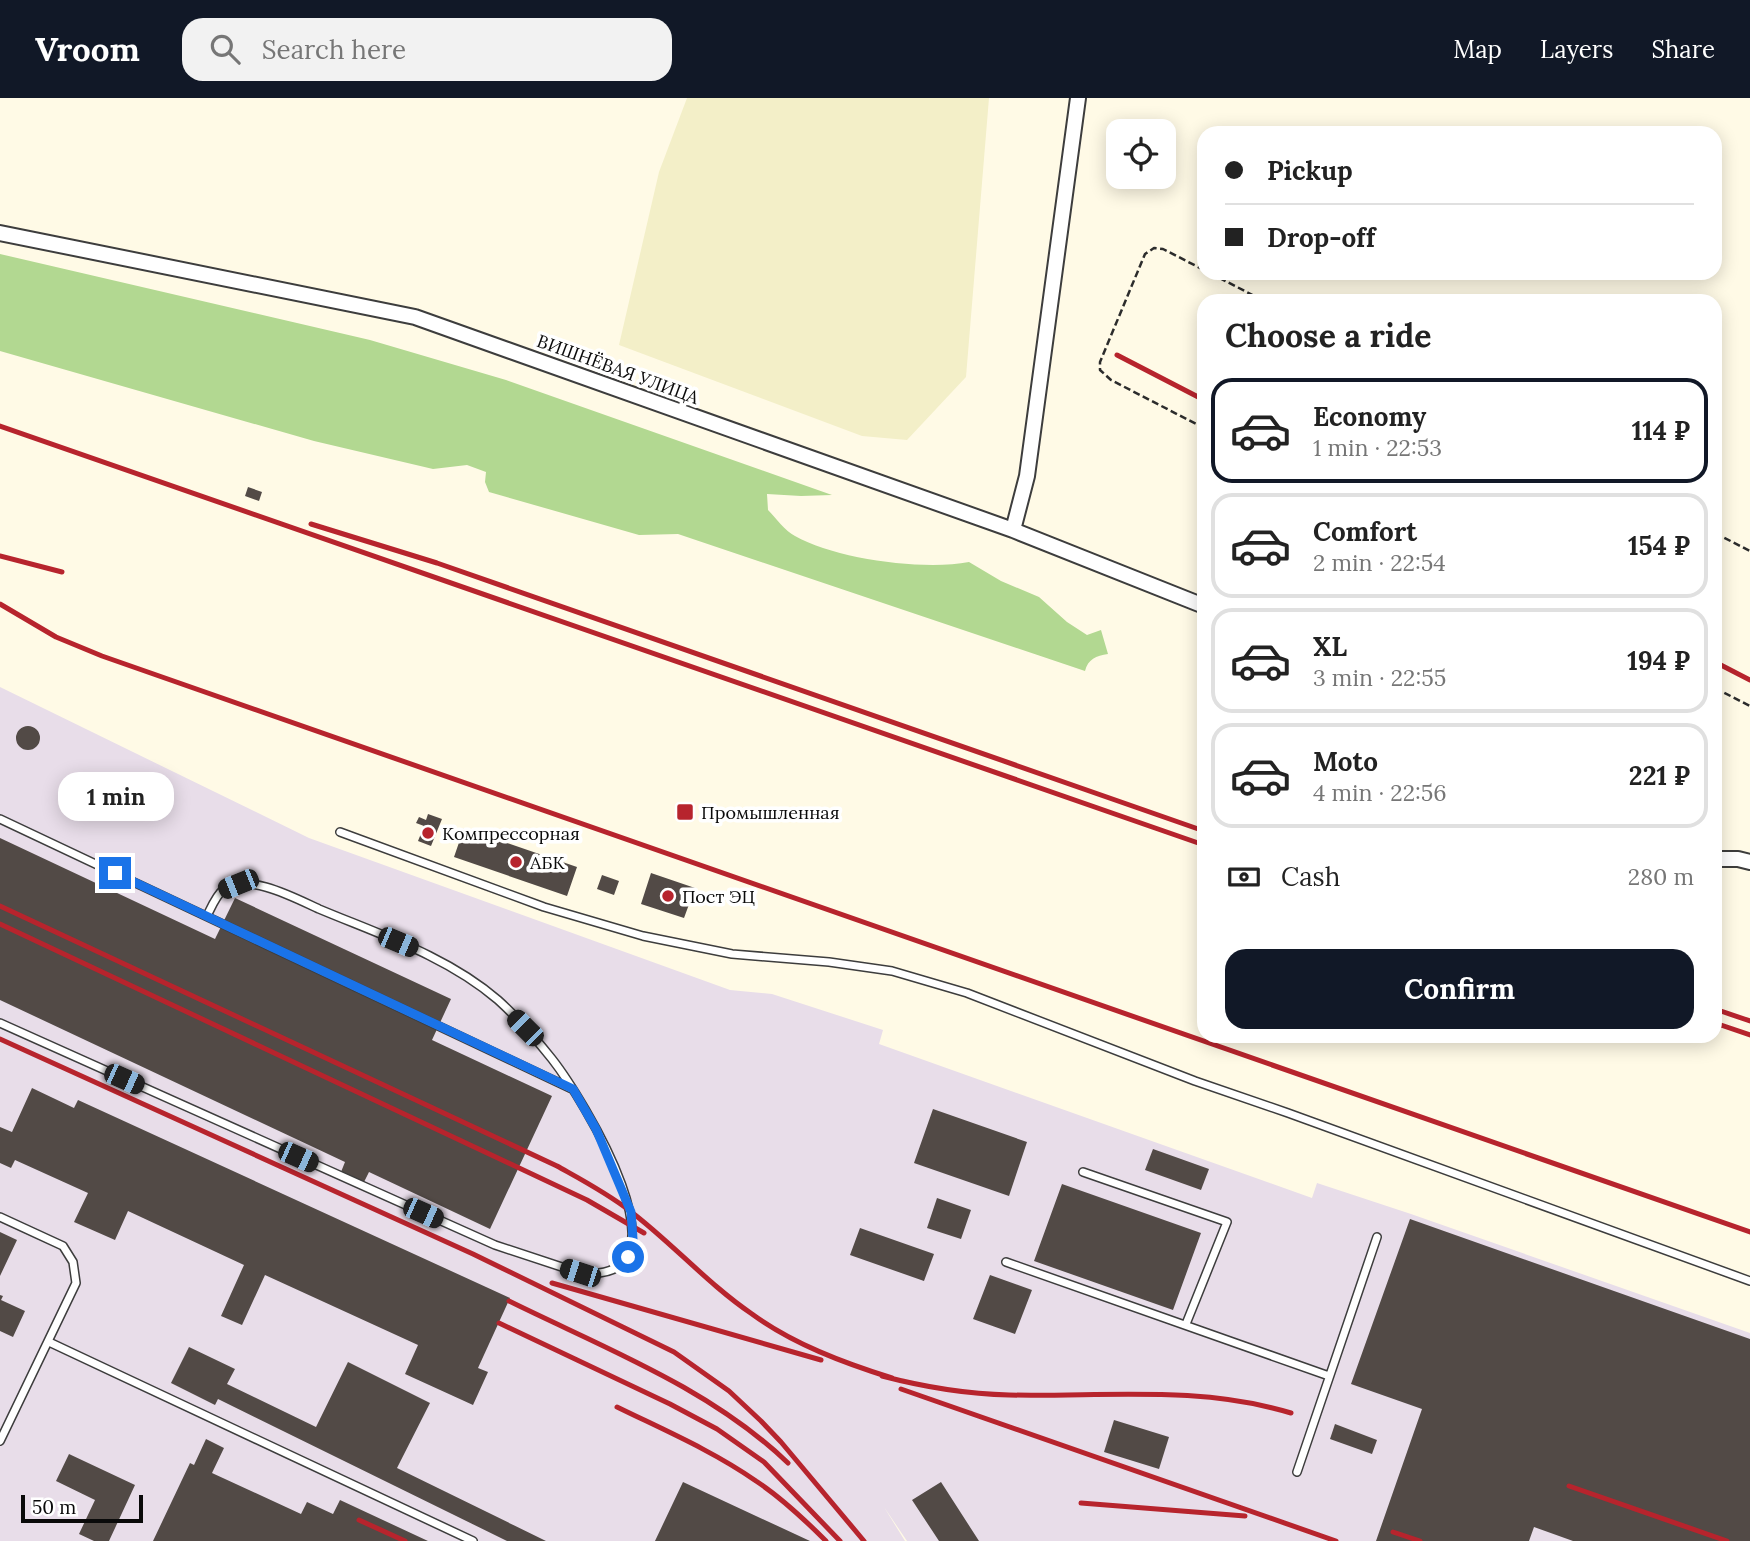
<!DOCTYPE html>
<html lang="en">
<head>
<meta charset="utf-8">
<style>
	:root { --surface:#fff; --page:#f2f2f2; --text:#222; --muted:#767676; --line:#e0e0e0; --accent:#111827 }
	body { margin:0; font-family:Lora,serif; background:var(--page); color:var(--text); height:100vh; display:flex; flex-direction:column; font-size:26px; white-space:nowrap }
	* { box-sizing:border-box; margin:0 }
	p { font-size:23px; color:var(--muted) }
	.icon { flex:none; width:38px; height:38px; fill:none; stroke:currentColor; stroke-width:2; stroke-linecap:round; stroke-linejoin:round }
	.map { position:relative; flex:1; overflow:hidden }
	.drawer { position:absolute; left:1197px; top:196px; width:525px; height:749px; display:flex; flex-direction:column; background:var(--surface); border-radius:21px; box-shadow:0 4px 18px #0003 }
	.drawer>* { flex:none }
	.top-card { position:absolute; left:1197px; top:28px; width:525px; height:154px; border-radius:21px; box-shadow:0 4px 18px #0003; display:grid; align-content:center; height:154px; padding:0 28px; background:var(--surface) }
	.buttons { position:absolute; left:1106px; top:21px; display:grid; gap:14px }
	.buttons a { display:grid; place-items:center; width:70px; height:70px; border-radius:14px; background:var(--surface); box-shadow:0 4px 18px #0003; font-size:35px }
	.scale { position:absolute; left:21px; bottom:18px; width:122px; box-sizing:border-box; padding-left:7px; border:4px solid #0a0a0a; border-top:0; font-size:19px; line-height:24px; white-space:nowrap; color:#0a0a0a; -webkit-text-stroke:5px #fff; paint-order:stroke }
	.end { position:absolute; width:32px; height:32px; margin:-16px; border:9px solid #1a73e8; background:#fff; box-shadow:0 0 0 4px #fff }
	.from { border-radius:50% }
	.bubble { position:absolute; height:49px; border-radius:21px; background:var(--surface); box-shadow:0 4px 18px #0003; font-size:23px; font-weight:700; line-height:49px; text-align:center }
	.car { position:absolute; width:21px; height:42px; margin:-21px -10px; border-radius:9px; box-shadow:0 0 5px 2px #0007; background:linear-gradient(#222 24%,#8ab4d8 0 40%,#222 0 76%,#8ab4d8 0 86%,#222 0) }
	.top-card b { display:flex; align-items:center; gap:24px; height:66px; font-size:26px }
	.top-card b+b { border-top:2px solid var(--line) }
	.top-card i { width:18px; height:18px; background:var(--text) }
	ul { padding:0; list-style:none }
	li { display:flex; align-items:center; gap:21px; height:105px; margin:0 14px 10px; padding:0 14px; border:4px solid var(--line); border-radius:21px }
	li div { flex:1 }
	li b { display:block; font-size:26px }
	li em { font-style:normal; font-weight:700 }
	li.current { border-color:var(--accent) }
	li>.icon { width:63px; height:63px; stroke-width:1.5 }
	h2 { padding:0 28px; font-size:32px; line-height:84px }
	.pay { display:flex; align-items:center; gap:18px; height:77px; padding:0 28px; font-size:26px }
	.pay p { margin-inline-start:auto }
	.primary-button { display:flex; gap:14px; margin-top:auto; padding:14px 28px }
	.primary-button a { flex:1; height:80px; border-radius:21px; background:var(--accent); color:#fff; font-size:28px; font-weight:700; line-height:80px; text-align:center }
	header { display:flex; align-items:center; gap:42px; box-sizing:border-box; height:98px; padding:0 35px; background:var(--accent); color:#fff }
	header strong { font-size:33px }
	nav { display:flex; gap:38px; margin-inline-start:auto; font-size:24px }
	.search { width:490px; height:63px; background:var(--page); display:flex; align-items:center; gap:18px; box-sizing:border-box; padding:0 24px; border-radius:21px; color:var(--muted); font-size:26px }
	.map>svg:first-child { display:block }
	.industrial { fill:#e8dde9 }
	.farmland { fill:#f3efc8 }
	.forest { fill:#b2d891 }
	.building { fill:#524a46 }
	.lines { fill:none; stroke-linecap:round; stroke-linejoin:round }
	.service-casing { stroke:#3d3d3d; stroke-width:10 }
	.minor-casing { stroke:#3d3d3d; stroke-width:18 }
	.path { stroke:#2c2c2c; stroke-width:2.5; stroke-dasharray:7 3.5; stroke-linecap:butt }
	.service { stroke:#fff; stroke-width:7 }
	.minor { stroke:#fff; stroke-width:14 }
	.rail { stroke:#b7242d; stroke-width:5 }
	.route { stroke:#1a73e8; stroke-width:9 }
	.poi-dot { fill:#b7242d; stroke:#fff; stroke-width:2.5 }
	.labels { text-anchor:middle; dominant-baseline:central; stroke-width:7; stroke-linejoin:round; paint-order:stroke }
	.street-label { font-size:18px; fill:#0a0a0a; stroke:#fff }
	.poi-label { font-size:18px; fill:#0a0a0a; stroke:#fff; text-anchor:start }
</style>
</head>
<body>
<header>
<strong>Vroom</strong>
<div class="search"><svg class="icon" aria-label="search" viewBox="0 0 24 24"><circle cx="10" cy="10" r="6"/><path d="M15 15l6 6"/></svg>Search here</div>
<nav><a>Map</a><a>Layers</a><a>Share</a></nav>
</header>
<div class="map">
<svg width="1750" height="1443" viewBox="0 0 1750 1443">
	<rect width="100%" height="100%" fill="#fffae6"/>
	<path class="industrial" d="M0 589 309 740 730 892 772 896 883 932 879 946 1312 1100 1317 1085 1411 1116 1750 1235V1443H907L884 1409 905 1443H0Z"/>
	<path class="farmland" d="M687 0H989L966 279 907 342 862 338 619 247 659 74Z"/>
	<path class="forest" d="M0 156 370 242 506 282 832 397 801 398 767 396 768 412C776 420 785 433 795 438 835 461 924 473 969 464L1001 483 1039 499 1067 524 1087 537 1101 532 1108 556C1096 558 1088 561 1085 573L678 436 639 437 489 394 485 384 486 374 467 367 433 371 314 343 0 253Z"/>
	<path class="building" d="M248 389 262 394 259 403 245 398Z
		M16 640a12 12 0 1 1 24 0a12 12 0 1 1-24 0Z
		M428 716 442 721 431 748 418 743 424 728 416 725 419 719 426 722Z
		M464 730 577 769 567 798 454 759Z
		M0 740 215 841 235 800 451 901 432 942 552 998 490 1131 369 1074 364 1084 341 1074 345 1064 0 902Z
		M651 775 695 790 684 820 641 806Z
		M602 777 619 783 614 797 597 791Z
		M32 990 74 1010 78 1002 510 1200 478 1270 488 1274 473 1307 405 1276 418 1247 265 1177 242 1227 221 1218 244 1167 128 1113 115 1142 74 1124 88 1095 15 1062 11 1070 0 1065V1029L12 1034Z
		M933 1011 1027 1044 1009 1098 914 1065Z
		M1153 1051 1209 1071 1201 1092 1145 1072Z
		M1062 1086 1201 1135 1173 1212 1034 1163Z
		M937 1100 971 1112 961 1141 927 1130Z
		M1410 1121 1750 1241V1443H1573L1534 1429 1529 1443H1376L1422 1311 1351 1286Z
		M860 1130 934 1156 924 1183 850 1157Z
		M0 1134 17 1142 0 1178Z
		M990 1177 1032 1192 1015 1236 973 1221Z
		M0 1197 3 1198 1 1202 25 1213 13 1239 0 1233Z
		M189 1249 235 1271 227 1286 316 1329 348 1264 430 1305 397 1370 546 1443H507L218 1301 215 1307 171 1285Z
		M1114 1322 1169 1339 1159 1371 1104 1354Z
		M1335 1326 1377 1342 1372 1356 1330 1341Z
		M206 1341 224 1350 212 1375 301 1416 307 1404 333 1416 340 1402 428 1443H153L190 1365 194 1367Z
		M69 1356 135 1387 109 1443H94L79 1436 95 1402 56 1383Z
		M683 1384 810 1443H655Z
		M941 1384 979 1443H939L912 1402Z"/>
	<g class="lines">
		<g class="service-casing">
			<path id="service" d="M0 721 572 991
				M340 734 544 809 643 838 732 856 829 864 892 873 967 895 1195 983 1288 1015 1750 1183
				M0 925 495 1147 580 1175C699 1187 581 998 552 961 536 941 518 920 498 902 447 858 381 837 319 811 297 801 247 774 224 791 216 797 211 810 207 818
				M1083 1074 1227 1124 1186 1226
				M0 1119 63 1148 73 1164 76 1185 0 1343
				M1006 1164 1329 1278
				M49 1244 473 1443
				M1297 1374 1377 1139"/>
		</g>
		<g class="minor-casing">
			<path id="minor" d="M0 135 415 219 1013 432 1204 508
				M1013 432 1027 378 1078 0
				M1715 761H1738L1750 764"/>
		</g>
		<path class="path" d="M1204 172 1163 151 1154 150 1145 156 1100 264V272L1111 282 1204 330
			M1210 175 1264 203
			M1715 435 1750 453
			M1715 590 1750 608"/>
		<use href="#service" class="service"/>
		<use href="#minor" class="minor"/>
		<path class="rail" d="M1117 257 1204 302
			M0 328 1204 747
			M311 426 437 465 1204 733
			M0 458 62 474
			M0 506 56 539 102 558 1750 1134
			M1715 564 1750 582
			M0 808 557 1068C582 1082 607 1095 630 1113 672 1145 708 1186 752 1216 793 1246 844 1265 892 1280
			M0 826 587 1102 644 1135
			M1715 911 1750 923
			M1715 925 1750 937
			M0 941 473 1156 674 1254 729 1293 761 1323 781 1344 864 1443
			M552 1185 821 1262
			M509 1203C604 1250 710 1290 788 1365
			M499 1225 670 1306 717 1331 764 1364 840 1443
			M882 1278C924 1289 966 1296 1009 1297 1103 1299 1199 1287 1291 1315
			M901 1291 1336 1443
			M617 1309C664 1332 713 1353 756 1383 782 1400 804 1421 826 1443
			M1569 1388 1727 1443
			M1081 1405 1245 1418
			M359 1422 405 1443
			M1393 1434 1420 1443"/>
	</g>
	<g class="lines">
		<path class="route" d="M115 775 573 991 596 1031 631 1114 633 1141 628 1159"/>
	</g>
	<g class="poi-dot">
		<rect x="676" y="705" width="18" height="18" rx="3.5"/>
		<circle cx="428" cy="735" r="7"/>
		<circle cx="516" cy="764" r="7"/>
		<circle cx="668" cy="798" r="7"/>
	</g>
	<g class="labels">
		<g class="street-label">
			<text transform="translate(618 271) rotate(20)">ВИШНЁВАЯ УЛИЦА</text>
		</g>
		<g class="poi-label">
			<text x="701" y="714">Промышленная</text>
			<text x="442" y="735">Компрессорная</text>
			<text x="530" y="764">АБК</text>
			<text x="682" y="798">Пост ЭЦ</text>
		</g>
	</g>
</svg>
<div class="buttons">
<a><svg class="icon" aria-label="locate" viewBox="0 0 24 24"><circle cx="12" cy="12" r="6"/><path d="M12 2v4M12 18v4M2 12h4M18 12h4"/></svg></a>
</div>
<div class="scale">50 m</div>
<i class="end from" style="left:628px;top:1159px"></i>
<i class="end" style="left:115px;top:775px"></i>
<div class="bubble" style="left:58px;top:674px;width:116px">1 min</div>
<i class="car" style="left:238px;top:786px;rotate:248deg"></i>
<i class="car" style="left:398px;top:844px;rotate:113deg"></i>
<i class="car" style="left:525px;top:930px;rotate:315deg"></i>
<i class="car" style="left:124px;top:981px;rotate:114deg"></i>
<i class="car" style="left:298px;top:1059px;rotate:114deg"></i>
<i class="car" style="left:423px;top:1115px;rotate:114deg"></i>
<i class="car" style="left:580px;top:1175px;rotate:288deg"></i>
<div class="top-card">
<b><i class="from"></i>Pickup</b>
<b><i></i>Drop-off</b>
</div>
<section class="drawer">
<h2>Choose a ride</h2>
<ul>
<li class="current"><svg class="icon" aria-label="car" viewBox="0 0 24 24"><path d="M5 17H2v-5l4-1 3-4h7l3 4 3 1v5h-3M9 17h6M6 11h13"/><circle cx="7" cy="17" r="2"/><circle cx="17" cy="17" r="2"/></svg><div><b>Economy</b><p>1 min · 22:53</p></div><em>114 ₽</em></li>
<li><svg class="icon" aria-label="car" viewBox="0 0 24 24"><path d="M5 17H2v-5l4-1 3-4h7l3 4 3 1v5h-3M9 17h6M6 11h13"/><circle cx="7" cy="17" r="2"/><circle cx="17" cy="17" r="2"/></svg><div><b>Comfort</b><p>2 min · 22:54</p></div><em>154 ₽</em></li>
<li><svg class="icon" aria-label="car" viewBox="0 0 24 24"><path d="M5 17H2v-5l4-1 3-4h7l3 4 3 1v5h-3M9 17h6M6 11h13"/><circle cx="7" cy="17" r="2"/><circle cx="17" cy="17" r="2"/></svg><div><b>XL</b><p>3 min · 22:55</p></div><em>194 ₽</em></li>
<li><svg class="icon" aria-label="car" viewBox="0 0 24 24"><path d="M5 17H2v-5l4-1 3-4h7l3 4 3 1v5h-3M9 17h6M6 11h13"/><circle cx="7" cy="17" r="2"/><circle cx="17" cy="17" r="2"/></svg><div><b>Moto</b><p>4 min · 22:56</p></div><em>221 ₽</em></li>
</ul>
<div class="pay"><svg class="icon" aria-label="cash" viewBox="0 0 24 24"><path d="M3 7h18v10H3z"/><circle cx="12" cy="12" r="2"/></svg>Cash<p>280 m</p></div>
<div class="primary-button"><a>Confirm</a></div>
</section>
</div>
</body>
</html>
